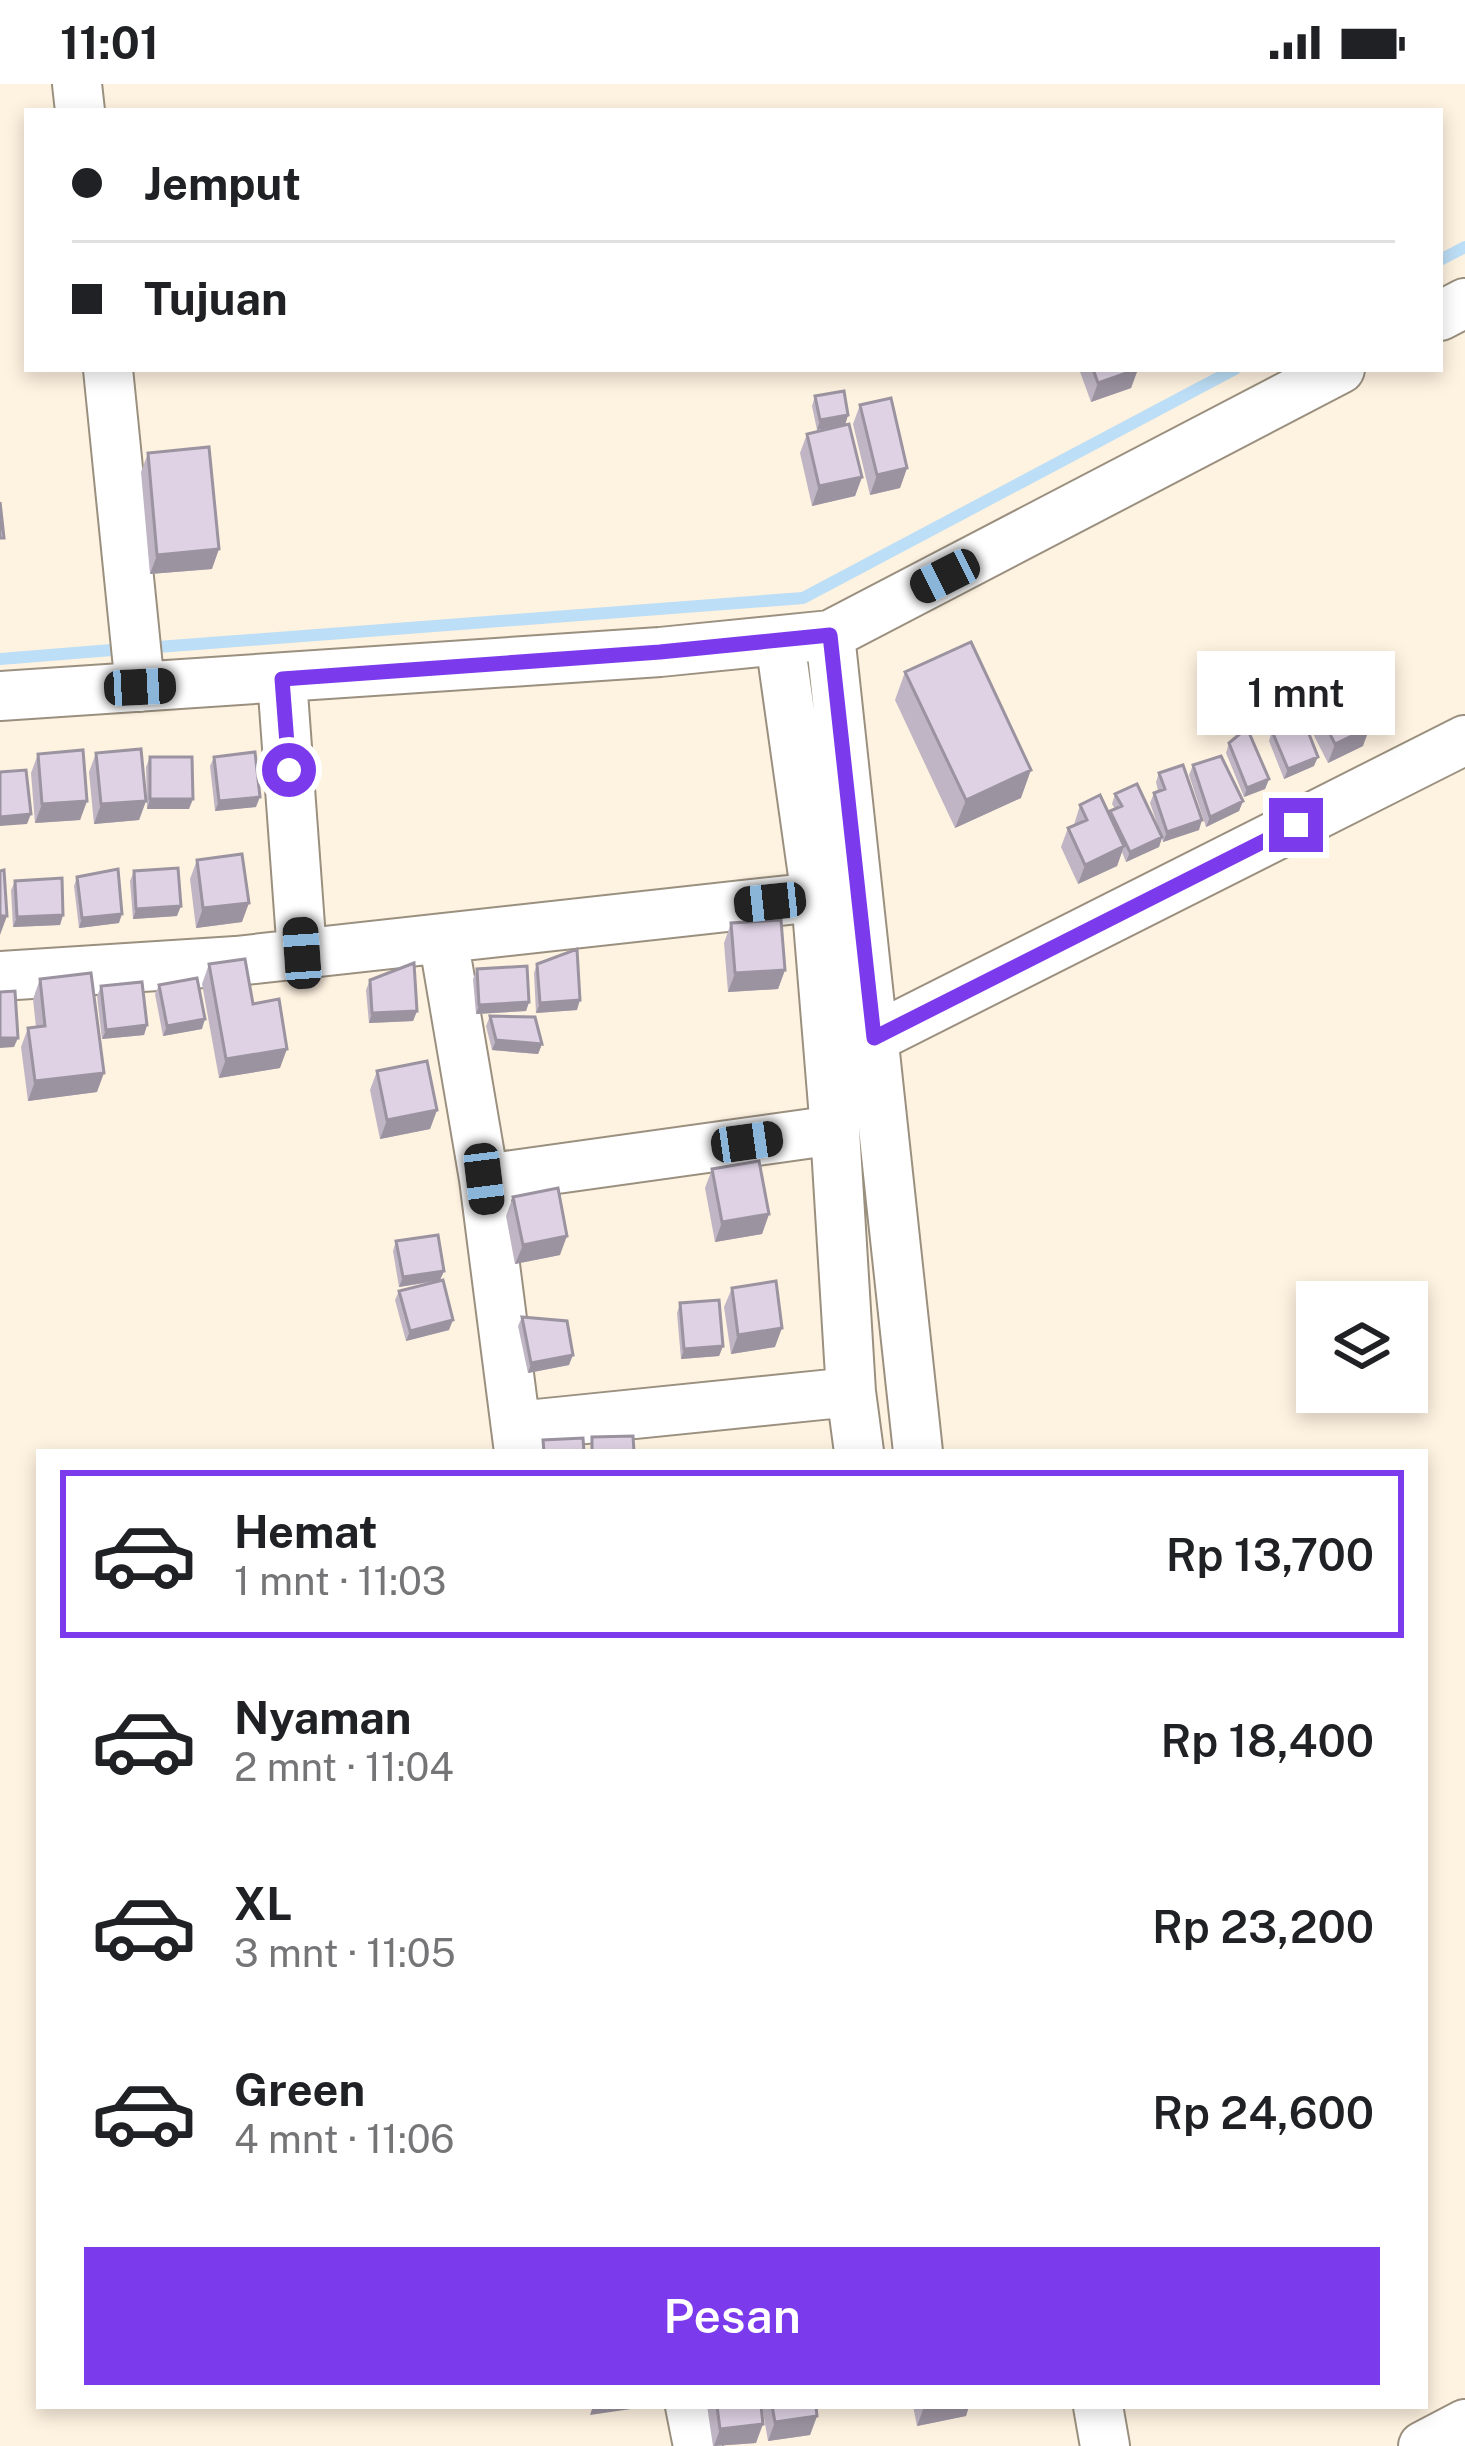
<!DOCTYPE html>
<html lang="id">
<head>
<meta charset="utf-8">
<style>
	:root { --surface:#fff; --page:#f2f2f2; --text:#202124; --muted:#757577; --line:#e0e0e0; --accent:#7c3aed }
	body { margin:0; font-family:"Public Sans",sans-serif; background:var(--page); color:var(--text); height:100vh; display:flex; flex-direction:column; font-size:45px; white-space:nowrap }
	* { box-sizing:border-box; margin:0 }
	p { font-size:39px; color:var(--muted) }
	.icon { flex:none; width:66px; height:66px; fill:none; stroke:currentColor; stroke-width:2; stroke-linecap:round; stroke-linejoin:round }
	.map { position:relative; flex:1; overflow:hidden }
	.sheet { position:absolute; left:36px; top:1365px; width:1392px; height:960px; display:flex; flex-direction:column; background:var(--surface); border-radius:0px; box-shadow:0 6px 18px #0003 }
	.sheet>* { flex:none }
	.banner { position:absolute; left:24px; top:24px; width:1419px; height:264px; border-radius:0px; box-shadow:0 6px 18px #0003; display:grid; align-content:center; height:264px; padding:0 48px; background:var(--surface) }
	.fabs { position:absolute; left:1296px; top:1197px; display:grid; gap:24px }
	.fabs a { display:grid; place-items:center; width:132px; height:132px; border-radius:0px; background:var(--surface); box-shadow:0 6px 18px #0003; font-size:60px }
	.end { position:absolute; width:54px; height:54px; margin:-27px; border:15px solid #7c3aed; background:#fff; box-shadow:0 0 0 6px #fff }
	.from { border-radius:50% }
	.bubble { position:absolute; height:84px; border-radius:0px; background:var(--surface); box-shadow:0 6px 18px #0003; font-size:39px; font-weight:600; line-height:84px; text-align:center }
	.car { position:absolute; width:36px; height:72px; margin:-36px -18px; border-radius:15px; box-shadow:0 0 9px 3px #0007; background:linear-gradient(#222 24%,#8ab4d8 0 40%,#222 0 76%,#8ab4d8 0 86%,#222 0) }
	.banner b { display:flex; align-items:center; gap:42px; height:114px; font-size:45px }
	.banner b+b { border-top:3px solid var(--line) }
	.banner i { width:30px; height:30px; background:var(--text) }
	ul { padding:21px 0 0; list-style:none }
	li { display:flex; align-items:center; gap:36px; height:168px; margin:0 24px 18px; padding:0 24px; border:6px solid transparent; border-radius:0px }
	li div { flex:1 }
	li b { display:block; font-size:45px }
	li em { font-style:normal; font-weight:600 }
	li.on { border-color:var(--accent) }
	li>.icon { width:108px; height:108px; stroke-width:1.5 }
	.button { display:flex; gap:24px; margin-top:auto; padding:24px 48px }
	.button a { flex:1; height:138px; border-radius:0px; background:var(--accent); color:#fff; font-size:48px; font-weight:600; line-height:138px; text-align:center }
	.status { display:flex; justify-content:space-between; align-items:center; height:84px; padding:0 60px; background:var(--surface); direction:ltr }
	.status svg { height:33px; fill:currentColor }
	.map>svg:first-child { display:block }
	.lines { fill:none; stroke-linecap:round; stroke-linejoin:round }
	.stream { stroke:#bcdef6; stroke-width:12 }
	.minor-casing { stroke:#9b907f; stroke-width:52 }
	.minor { stroke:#fff; stroke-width:48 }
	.wall { fill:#bfb5c4 }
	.shaded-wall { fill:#9b93a0 }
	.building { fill:#ded2e4; stroke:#9b93a0; stroke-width:3 }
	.route { stroke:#7c3aed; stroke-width:15 }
</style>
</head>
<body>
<div class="status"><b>11:01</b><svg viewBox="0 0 49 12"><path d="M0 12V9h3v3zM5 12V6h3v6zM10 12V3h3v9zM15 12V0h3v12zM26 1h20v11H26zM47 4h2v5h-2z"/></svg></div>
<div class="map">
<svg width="1465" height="2362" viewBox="0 0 1465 2362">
	<rect width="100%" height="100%" fill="#fef2e0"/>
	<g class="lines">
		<path class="stream" d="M1440 176 1465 163
			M145 564 803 514 1235 285
			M0 575 124 565"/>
		<g class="minor-casing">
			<path id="minor" d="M77 0 80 27
				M1440 232 1465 219
				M108 285 140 603
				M830 551 918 1368
				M282 595 302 869
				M0 612 660 568 830 551 1340 285
				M443 854 484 1095 519 1368
				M0 892 236 877 816 813
				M874 954 1465 656
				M484 1095 835 1046 816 813 780 557
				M851 1308 859 1368
				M517 1342 851 1308 835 1046
				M690 2322 698 2362
				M1098 2322 1105 2362
				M1423 2362 1465 2340"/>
		</g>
		<use href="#minor" class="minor"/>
	</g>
	<path class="wall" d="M1079 285H1138L1131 304 1091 318Z
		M815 312 848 331 845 341 817 346 812 322Z
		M860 321 907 384 900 404 870 411 853 340Z
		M807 350 862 393 855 412 812 422 800 369Z
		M148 369 212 485 150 490 141 388Z
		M905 588 1021 714 955 744 895 616Z
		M1320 602 1363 662 1328 679 1306 636Z
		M1276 631 1314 682 1284 695 1269 657 1272 647 1275 646 1272 640Z
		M1229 659 1269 695 1265 705 1244 713 1226 669Z
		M96 669 146 717 139 736 94 740 89 688Z
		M38 670 87 717 80 736 35 739 31 689Z
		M150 673 189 725H147L146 683Z
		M214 673 256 723 215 727 210 682Z
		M1193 681 1243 717 1239 727 1206 743 1189 691Z
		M1159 689 1199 746 1163 758 1162 754 1159 763 1126 778 1122 768 1117 782 1078 800 1061 763 1068 744 1074 741 1080 721 1109 731 1110 727 1115 725 1112 720 1115 710 1161 751 1150 719 1154 709 1158 707 1156 698Z
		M197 776 242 838 196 844 190 795Z
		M134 787 177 832 133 835 130 797Z
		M77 793 119 839 79 844 74 802Z
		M15 797 63 831 60 841 13 843 11 806Z
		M731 839 785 886 778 905 728 908 724 859Z
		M209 880 253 920 280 984 219 994 202 900Z
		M537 880 577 926 536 929 534 889Z
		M477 885 529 918 526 927 476 930 473 895Z
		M40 895 97 1008 28 1017 21 963 28 944 36 943 33 915Z
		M370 896 417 927 413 937 369 939 366 906Z
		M159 901 202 945 163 952 155 910Z
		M101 902 147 941 144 951 102 955 97 912Z
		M490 932 542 960 538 970 492 966 486 942Z
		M377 987 437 1026 430 1045 380 1055 370 1006Z
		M712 1085 769 1130 762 1150 715 1158 705 1104Z
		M513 1113 560 1171 515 1180 506 1132Z
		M396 1157 444 1187 440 1196 449 1246 406 1257 395 1216 399 1207 439 1197 399 1203 393 1167Z
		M732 1204 775 1263 731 1270 724 1223Z
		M680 1219 723 1262 719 1272 681 1275 677 1229Z
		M522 1233 569 1281 528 1289 518 1242Z
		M707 2322H761L756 2359 713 2362Z
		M762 2322H816L817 2332 810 2351 768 2357Z
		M913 2322H969L966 2332 917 2342Z"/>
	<path class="shaded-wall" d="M1138 285 1131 304 1091 318 1098 299Z
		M848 331 845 341 817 346 820 336Z
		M907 384 900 404 870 411 877 391Z
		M862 393 855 412 812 422 819 402Z
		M219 465 212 485 150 490 157 471Z
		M1370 643 1363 662 1328 679 1335 660Z
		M1318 673 1314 682 1284 695 1288 685Z
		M1031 686 1021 714 955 744 966 716Z
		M1269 695 1265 705 1244 713 1247 704Z
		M260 713 256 723 215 727 219 717Z
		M150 715H193L189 725H147Z
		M87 717 80 736 35 739 42 720Z
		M146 717 139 736 94 740 101 720Z
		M1243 717 1239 727 1206 743 1210 733Z
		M31 730 27 740 0 742V733Z
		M1202 736 1199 746 1163 758 1167 748Z
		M1162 753 1159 763 1126 778 1130 768Z
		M1124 762 1117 782 1078 800 1085 781Z
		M249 819 242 838 196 844 203 824Z
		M181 822 177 832 133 835 136 825Z
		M122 830 119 839 79 844 82 834Z
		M63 831 60 841 13 843 17 833Z
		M0 832H7L0 851Z
		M785 886 778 905 728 908 735 889Z
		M580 916 577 926 536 929 540 919Z
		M529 918 526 927 476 930 479 921Z
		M417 927 413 937 369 939 372 929Z
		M205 935 202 945 163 952 167 942Z
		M147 941 144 951 102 955 106 946Z
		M0 954H18L14 963 0 964Z
		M496 956 542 960 538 970 492 966Z
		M287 965 280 984 219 994 226 975Z
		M104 989 97 1008 28 1017 35 997Z
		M437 1026 430 1045 380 1055 387 1036Z
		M769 1130 762 1150 715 1158 722 1138Z
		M567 1152 560 1171 515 1180 523 1161Z
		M444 1187 440 1196 399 1203 403 1193Z
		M453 1236 449 1246 406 1257 410 1247Z
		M782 1244 775 1263 731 1270 738 1251Z
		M723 1262 719 1272 681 1275 684 1265Z
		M573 1271 569 1281 528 1289 531 1279Z
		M593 2322H639L638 2324 590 2331Z
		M930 2322H969L966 2332 917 2342 924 2323Z
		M817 2332 810 2351 768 2357 775 2338Z
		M763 2340 756 2359 714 2362 720 2345Z"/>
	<path class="building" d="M1093 285H1138L1098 299Z
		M844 307 848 331 820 336 815 312Z
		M891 314 907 384 877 391 860 321Z
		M849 340 862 393 819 402 807 350Z
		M209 363 219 465 157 471 148 369Z
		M0 418 4 454H0Z
		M971 558 1031 686 966 716 905 588Z
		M1343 591 1370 643 1335 660 1313 617 1320 613V602Z
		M1298 622 1318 673 1288 685 1272 647 1281 643 1276 631Z
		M1247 644 1269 695 1247 704 1229 659Z
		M141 665 146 717 101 720 96 669Z
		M83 666 87 717 42 720 38 670Z
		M255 668 260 713 219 717 214 673Z
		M1221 672 1243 717 1210 733 1193 681Z
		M150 673H192L193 715H150Z
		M1183 681 1202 736 1167 748 1154 709 1165 705 1159 689Z
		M26 686 31 730 0 733V688Z
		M1137 700 1162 753 1130 768 1110 727 1122 722 1115 710Z
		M1100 711 1124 762 1085 781 1068 744 1087 736 1080 721Z
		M242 770 249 819 203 824 197 776Z
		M178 784 181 822 136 825 134 787Z
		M118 785 122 830 82 834 77 793Z
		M4 786 7 832H0V787Z
		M62 794 63 831 17 833 15 797Z
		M781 836 785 886 735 889 731 839Z
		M577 865 580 916 540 919 537 880Z
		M245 875 253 920 279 915 287 965 226 975 209 880Z
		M414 879 417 927 372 929 370 896Z
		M527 882 529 918 479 921 477 885Z
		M91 889 104 989 35 997 28 944 45 942 40 895Z
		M197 894 205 935 167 942 159 901Z
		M142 898 147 941 106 946 101 902Z
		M15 907 18 954H0V908Z
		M490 932 535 933 542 960 496 956Z
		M427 977 437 1026 387 1036 377 987Z
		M759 1077 769 1130 722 1138 712 1085Z
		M558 1104 567 1152 523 1161 513 1113Z
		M438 1151 444 1187 403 1193 396 1157Z
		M443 1196 453 1236 410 1247 399 1207Z
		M776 1197 782 1244 738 1251 732 1204Z
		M719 1216 723 1262 684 1265 680 1219Z
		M522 1233 567 1237 573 1271 531 1279Z
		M633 1352 634 1368H592V1353Z
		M583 1354 584 1368H544L543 1356Z
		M717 2322H761L763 2340 720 2345Z
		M772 2322H816L817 2332 775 2338Z"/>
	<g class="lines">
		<path class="route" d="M289 686 282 595 660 568 830 551 874 954 1296 741"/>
	</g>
</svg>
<div class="fabs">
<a><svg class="icon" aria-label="layers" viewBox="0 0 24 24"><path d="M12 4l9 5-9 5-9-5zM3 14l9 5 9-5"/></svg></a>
</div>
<i class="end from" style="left:289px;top:686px"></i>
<i class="end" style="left:1296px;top:741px"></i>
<div class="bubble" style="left:1197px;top:567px;width:198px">1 mnt</div>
<i class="car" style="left:945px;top:492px;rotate:243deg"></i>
<i class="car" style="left:140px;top:603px;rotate:87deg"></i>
<i class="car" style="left:770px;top:818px;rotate:264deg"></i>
<i class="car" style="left:302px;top:869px;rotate:356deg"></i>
<i class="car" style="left:747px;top:1058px;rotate:82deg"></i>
<i class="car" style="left:484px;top:1095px;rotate:173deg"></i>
<div class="banner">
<b><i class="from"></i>Jemput</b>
<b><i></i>Tujuan</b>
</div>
<section class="sheet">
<ul>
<li class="on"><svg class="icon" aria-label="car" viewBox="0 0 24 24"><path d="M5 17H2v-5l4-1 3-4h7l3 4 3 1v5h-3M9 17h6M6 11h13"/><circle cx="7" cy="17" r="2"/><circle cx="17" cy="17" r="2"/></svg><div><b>Hemat</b><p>1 mnt · 11:03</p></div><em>Rp 13,700</em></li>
<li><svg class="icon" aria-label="car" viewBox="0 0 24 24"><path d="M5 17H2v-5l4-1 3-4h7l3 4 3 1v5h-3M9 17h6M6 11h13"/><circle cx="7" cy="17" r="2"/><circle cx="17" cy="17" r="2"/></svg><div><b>Nyaman</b><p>2 mnt · 11:04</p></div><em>Rp 18,400</em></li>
<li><svg class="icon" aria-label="car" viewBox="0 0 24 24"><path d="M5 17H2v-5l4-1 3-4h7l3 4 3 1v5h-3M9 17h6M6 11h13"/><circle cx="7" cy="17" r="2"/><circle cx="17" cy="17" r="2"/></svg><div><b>XL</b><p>3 mnt · 11:05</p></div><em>Rp 23,200</em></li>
<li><svg class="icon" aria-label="car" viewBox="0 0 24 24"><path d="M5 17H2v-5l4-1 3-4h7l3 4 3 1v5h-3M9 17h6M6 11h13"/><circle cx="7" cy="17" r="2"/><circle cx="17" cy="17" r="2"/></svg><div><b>Green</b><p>4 mnt · 11:06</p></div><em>Rp 24,600</em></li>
</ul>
<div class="button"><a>Pesan</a></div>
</section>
</div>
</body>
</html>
